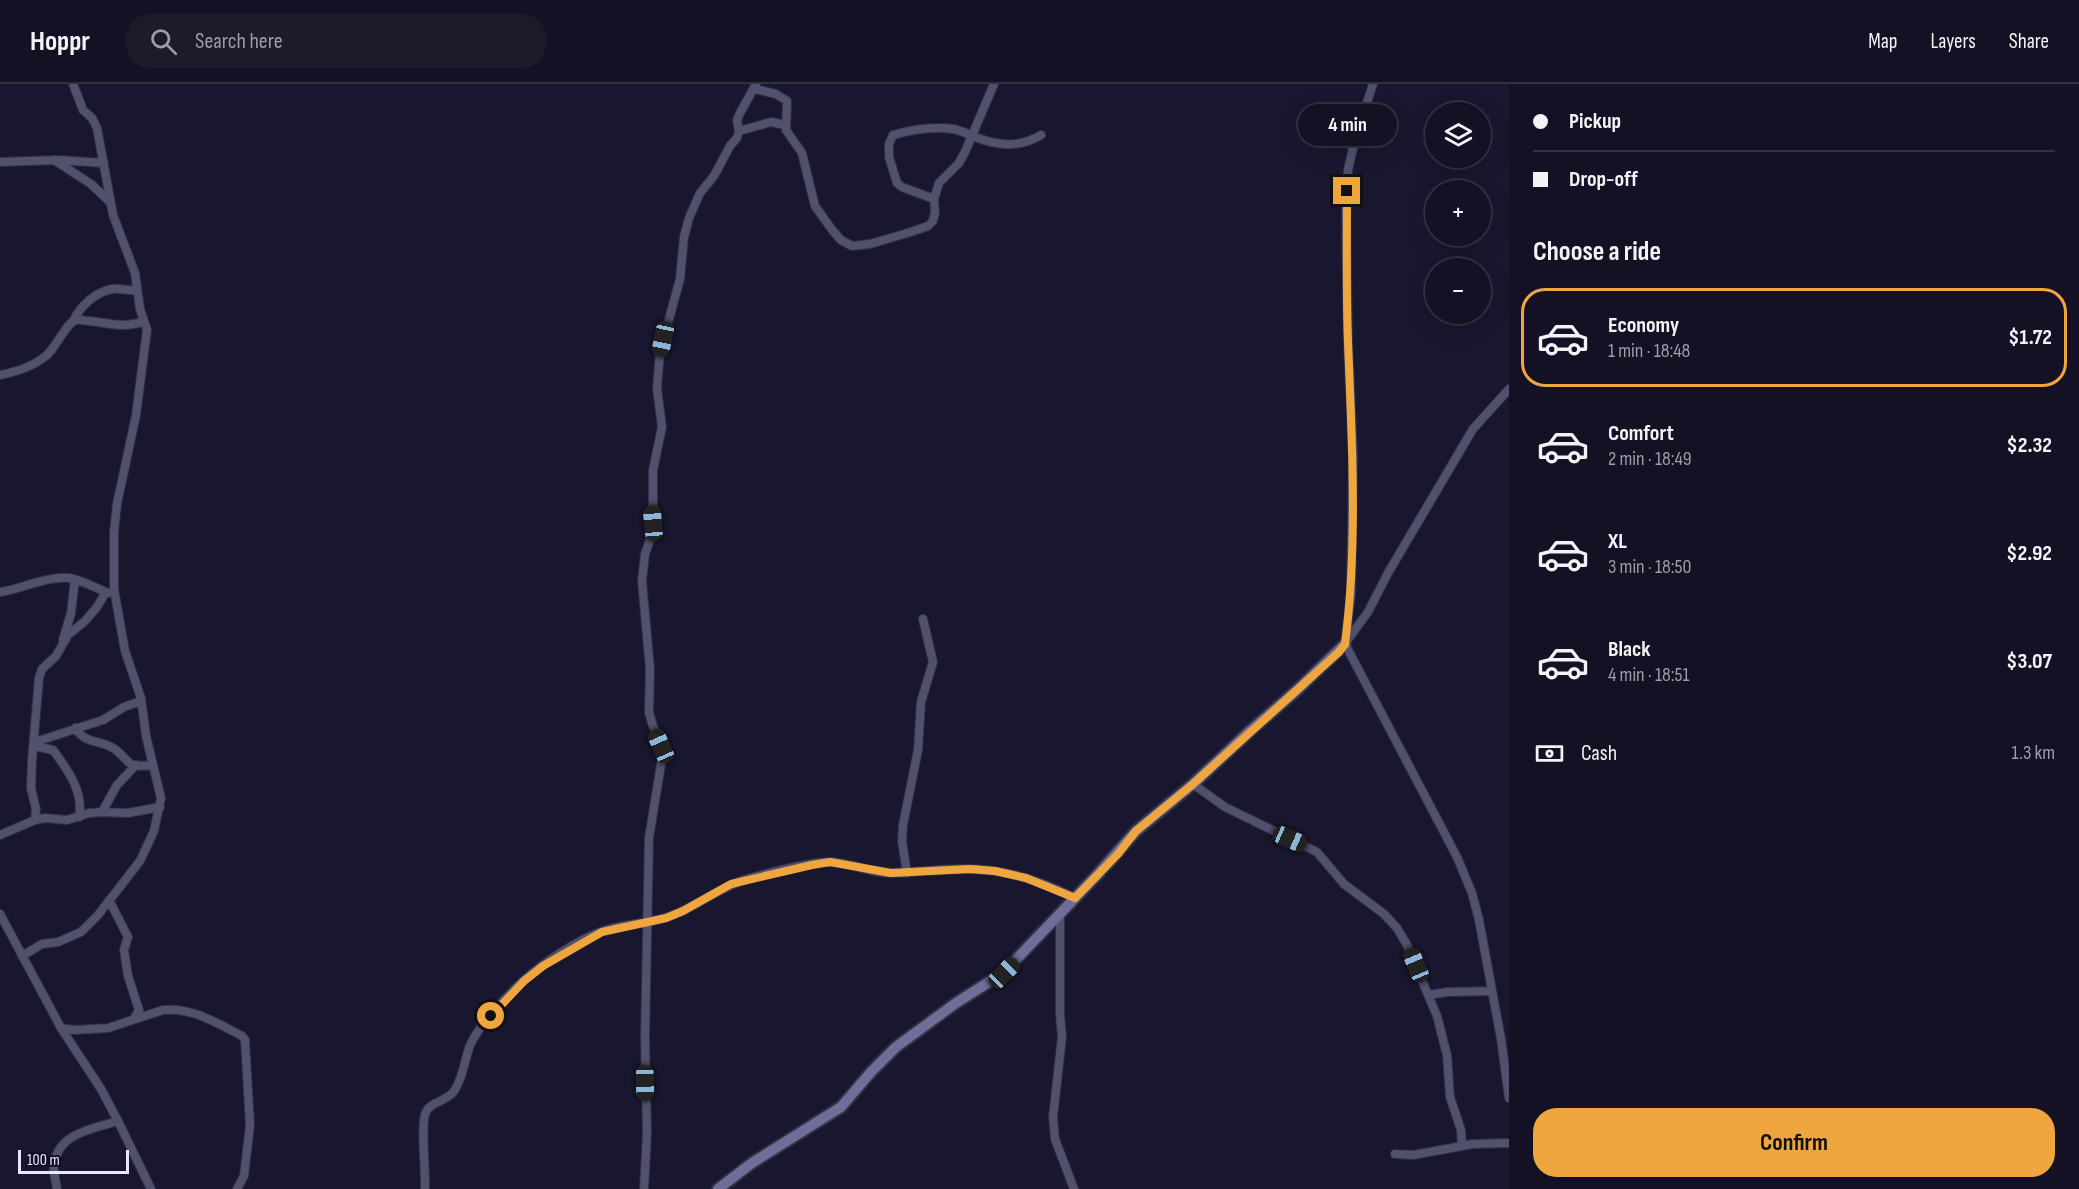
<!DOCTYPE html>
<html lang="en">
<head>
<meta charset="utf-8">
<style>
	:root { --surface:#131123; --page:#1c1a2b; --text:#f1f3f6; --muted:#9d9da6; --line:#323141; --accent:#f0a63e }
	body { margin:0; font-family:"Sofia Sans Condensed",sans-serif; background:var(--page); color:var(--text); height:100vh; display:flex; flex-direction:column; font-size:22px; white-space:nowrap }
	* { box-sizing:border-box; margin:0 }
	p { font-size:20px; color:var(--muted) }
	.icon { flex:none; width:33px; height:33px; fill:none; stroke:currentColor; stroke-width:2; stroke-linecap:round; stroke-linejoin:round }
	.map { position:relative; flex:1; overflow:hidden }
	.sheet { display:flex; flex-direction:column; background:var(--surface); width:570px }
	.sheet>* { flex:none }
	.banner { display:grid; align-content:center; height:132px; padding:0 24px; background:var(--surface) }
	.buttons { position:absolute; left:1425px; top:18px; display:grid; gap:12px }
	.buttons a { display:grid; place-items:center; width:66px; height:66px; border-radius:50%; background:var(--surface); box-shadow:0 6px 24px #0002,0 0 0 2px var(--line); font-size:30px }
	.scale { position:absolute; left:18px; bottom:15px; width:111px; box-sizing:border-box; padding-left:6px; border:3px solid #e8e8fa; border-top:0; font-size:16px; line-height:21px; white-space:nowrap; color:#e8e8fa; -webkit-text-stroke:4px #100e25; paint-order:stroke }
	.end { position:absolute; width:27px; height:27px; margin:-14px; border:8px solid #f0a63e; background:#111; box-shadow:0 0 0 3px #111 }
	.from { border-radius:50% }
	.bubble { position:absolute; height:42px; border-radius:21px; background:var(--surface); box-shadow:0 6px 24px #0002,0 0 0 2px var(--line); font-size:20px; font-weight:700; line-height:42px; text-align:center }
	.car { position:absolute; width:18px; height:36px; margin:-18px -9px; border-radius:8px; box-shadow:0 0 4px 2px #0007; background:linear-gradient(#222 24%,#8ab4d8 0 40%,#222 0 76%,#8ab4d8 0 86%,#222 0) }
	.banner b { display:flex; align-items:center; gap:21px; height:57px; font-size:22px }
	.banner b+b { border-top:2px solid var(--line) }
	.banner i { width:15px; height:15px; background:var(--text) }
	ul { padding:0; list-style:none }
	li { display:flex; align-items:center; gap:18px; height:99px; margin:0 12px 9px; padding:0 12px; border:3px solid transparent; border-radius:24px }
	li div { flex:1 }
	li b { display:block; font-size:22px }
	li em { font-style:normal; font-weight:700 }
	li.on { border-color:var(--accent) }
	li>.icon { width:54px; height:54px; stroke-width:1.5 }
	h2 { padding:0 24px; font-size:27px; line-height:72px }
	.pay { display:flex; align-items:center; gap:15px; height:66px; padding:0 24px; font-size:22px }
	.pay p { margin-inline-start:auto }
	.primary-button { display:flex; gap:12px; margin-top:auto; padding:12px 24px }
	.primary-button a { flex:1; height:69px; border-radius:24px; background:var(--accent); color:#111; font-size:24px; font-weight:700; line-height:69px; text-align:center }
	header { display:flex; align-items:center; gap:36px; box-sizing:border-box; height:84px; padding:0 30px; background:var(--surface); border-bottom:2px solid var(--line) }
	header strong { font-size:28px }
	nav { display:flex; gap:33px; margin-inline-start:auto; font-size:21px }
	.search { width:420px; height:54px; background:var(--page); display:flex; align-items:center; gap:15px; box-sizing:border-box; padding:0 21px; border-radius:24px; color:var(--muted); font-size:22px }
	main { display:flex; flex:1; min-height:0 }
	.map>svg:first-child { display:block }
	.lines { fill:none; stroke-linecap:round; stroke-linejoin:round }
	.minor-casing { stroke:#323144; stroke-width:10 }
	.secondary-casing { stroke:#323144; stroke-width:14 }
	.minor { stroke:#51516d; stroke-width:8 }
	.secondary { stroke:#6e6e98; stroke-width:10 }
	.route { stroke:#f0a63e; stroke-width:8 }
</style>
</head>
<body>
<header>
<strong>Hoppr</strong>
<div class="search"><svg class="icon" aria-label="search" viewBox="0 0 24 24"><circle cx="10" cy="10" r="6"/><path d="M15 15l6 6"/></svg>Search here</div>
<nav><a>Map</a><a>Layers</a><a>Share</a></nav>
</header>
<main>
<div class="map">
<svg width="1509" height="1105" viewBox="0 0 1509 1105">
	<rect width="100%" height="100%" fill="#19172f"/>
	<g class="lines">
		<g class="minor-casing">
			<path id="minor" d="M1373 0 1355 55 1348 86 1346 128 1348 258 1353 372 1351 510 1345 560 1457 773 1472 809 1479 836 1501 955 1509 1014
				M755 5 776 10 787 17 786 46 802 69 815 122 833 147 841 156 852 162 870 160 911 148 928 142 933 137 935 128 934 115 939 99 959 79 965 68 994 0
				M739 47 771 38 785 41
				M54 76 91 100 110 118
				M0 78 58 76 104 79
				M934 115 902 103 897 99 889 73V60L893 51C913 45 932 42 953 45 960 46 968 50 975 53 998 62 1019 64 1041 51
				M74 236C80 222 96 208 112 205 120 204 129 207 137 206
				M0 291C16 288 34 282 47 271 56 263 67 238 76 236 80 235 85 237 89 237 110 239 124 245 144 237
				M0 508C22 505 46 492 69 494 82 496 96 504 108 509
				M63 556 71 529 75 496
				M1346 558 1368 528 1388 489 1473 345 1509 305
				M75 644C87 661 98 655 113 664 121 669 125 676 132 681L153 682
				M35 658 103 636 124 623 141 617
				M34 662 53 666C67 685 84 707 79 733
				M1193 700 1225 723 1317 768 1344 800 1384 830 1397 844 1407 861 1437 932 1447 971 1450 1013 1461 1046 1462 1062
				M102 728 117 701 136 681
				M35 736 36 725 31 704 32 676 39 594 42 585 56 572 68 551 85 537 97 523 106 508
				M0 751 35 736 45 734 67 736 89 729 102 728 128 729 160 723
				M907 789 902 757 903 741 918 666 921 618 933 578 923 535
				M109 816 128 853 124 866 128 892 139 926 134 935
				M1060 829V930L1062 953 1053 1033 1055 1055 1074 1105
				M0 830 61 944 101 1005 118 1037 151 1105
				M22 872 42 860 58 858 81 848 98 831 140 777 154 747 161 714 146 652 141 614 125 567 114 505V448L117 420 136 331 147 246 140 225 135 189 113 131 97 44 92 34 83 26 73 0
				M1428 911 1448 908 1491 907
				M61 944 74 946 108 944 163 926C192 923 217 939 242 952L245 956 250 1041 244 1092 237 1105
				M1395 1070 1413 1071 1473 1060 1509 1059
				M57 1105C56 1097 53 1089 54 1082 57 1049 92 1045 118 1037
				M425 1105C426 1088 420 1040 426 1028 431 1017 448 1017 454 1007 463 994 464 979 469 964 476 944 507 912 523 897 543 879 577 856 603 847 623 840 645 840 665 834 694 825 717 804 747 795 768 789 810 778 831 778 853 779 873 790 894 789 919 788 945 784 971 785 1007 786 1042 797 1075 814
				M644 1105 647 1050 645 953 649 754 662 674 661 662 652 639 649 628 650 585 642 497 645 470 653 447V386L662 343 657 304 660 268 680 195 684 153 689 134 700 109 714 92 730 62 737 54 739 47 737 36 740 29 756 0"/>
		</g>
		<g class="secondary-casing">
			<path id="secondary" d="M718 1105 752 1079 841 1023 871 988 896 963 956 919 1003 889 1097 791 1136 747 1193 700 1250 647 1297 606 1345 560"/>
		</g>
		<use href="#minor" class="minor"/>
		<use href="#secondary" class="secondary"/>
	</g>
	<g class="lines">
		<path class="route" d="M491 932 524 897 543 882 602 848 666 834 683 827 731 800 812 781 830 778 891 789 970 785 995 787 1026 794 1075 814 1118 770 1136 747 1193 700 1339 568 1345 560C1358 459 1352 359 1348 258 1346 208 1347 158 1347 107"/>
	</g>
</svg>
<div class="buttons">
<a><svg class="icon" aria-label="layers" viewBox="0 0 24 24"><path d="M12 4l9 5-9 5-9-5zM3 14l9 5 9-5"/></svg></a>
<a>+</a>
<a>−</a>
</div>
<div class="scale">100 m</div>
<i class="end from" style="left:491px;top:932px"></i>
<i class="end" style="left:1347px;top:107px"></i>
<div class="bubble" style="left:1298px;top:20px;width:99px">4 min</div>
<i class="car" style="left:663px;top:255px;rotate:192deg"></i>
<i class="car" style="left:653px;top:439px;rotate:355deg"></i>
<i class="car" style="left:661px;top:662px;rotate:336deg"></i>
<i class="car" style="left:1290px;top:755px;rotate:114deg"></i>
<i class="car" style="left:1416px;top:881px;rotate:337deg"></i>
<i class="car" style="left:1004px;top:889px;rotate:45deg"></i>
<i class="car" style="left:645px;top:999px;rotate:179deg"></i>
</div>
<section class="sheet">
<div class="banner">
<b><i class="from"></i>Pickup</b>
<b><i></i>Drop-off</b>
</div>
<h2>Choose a ride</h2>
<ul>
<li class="on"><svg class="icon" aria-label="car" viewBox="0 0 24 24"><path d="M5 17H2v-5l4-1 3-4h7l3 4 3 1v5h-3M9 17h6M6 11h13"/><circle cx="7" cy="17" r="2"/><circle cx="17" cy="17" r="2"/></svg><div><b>Economy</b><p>1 min · 18:48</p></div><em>$1.72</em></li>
<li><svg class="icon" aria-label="car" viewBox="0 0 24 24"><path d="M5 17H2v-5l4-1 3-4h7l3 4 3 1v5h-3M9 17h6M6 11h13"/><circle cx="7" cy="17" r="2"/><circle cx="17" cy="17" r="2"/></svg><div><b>Comfort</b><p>2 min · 18:49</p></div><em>$2.32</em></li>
<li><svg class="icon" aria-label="car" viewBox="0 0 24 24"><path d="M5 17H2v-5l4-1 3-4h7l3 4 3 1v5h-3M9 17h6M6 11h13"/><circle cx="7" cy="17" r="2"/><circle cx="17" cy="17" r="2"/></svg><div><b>XL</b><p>3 min · 18:50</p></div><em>$2.92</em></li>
<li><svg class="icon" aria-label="car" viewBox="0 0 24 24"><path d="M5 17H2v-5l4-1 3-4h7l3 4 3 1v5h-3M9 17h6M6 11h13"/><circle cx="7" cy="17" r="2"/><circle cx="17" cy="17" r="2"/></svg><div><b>Black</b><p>4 min · 18:51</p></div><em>$3.07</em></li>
</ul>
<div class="pay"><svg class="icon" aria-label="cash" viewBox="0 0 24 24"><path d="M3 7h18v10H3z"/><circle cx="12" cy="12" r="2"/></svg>Cash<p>1.3 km</p></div>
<div class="primary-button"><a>Confirm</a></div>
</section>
</main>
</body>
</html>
